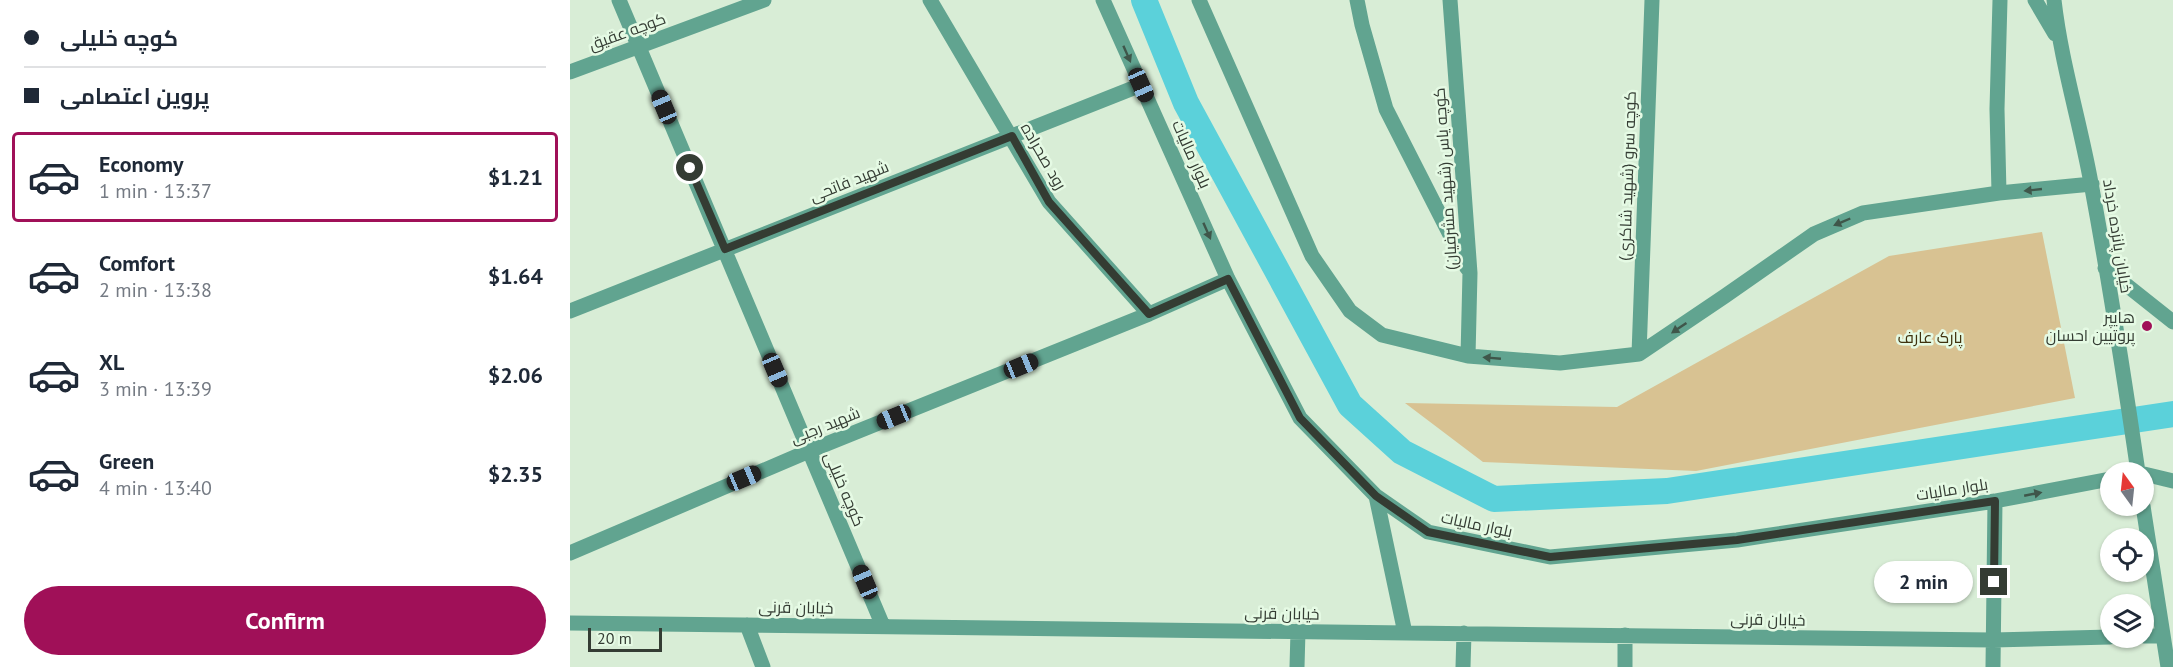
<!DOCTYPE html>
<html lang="en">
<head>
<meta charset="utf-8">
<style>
	:root { --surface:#fff; --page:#f6f6f7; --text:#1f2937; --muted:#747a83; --line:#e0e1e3; --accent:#a01058 }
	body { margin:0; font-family:"PT Sans",Cairo,sans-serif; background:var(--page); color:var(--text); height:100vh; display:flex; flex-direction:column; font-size:22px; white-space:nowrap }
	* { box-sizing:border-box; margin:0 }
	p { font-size:20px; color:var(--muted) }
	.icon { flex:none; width:33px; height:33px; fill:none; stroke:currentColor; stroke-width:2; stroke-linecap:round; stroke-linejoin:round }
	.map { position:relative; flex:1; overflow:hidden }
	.details { display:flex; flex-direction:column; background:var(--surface); width:570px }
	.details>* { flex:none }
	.guide { display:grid; align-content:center; height:132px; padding:0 24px; background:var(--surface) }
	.needle { width:39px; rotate:345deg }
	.controls { position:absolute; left:1530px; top:462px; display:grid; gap:12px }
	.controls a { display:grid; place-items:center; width:54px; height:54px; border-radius:50%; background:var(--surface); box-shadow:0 2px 4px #0004; font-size:30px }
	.scale { position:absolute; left:18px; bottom:15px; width:74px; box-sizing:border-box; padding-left:6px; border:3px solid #343c33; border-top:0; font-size:16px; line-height:21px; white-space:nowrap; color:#343c33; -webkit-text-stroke:4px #e5fae4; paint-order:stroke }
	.end { position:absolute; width:27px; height:27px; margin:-14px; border:8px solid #343c33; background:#fff; box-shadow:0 0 0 3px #fff }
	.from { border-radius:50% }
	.bubble { position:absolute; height:42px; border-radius:21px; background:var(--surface); box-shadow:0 2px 4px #0004; font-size:20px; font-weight:700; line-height:42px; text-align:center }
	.car { position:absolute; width:18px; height:36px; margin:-18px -9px; border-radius:8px; box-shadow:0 0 4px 2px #0007; background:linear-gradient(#222 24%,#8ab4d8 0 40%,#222 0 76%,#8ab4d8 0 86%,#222 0) }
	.guide b { display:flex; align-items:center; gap:21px; height:57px; font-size:22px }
	.guide b+b { border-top:2px solid var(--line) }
	.guide i { width:15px; height:15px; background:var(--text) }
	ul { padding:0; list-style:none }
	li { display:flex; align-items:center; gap:18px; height:90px; margin:0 12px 9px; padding:0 12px; border:3px solid transparent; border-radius:6px }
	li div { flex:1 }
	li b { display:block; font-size:22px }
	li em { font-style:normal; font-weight:700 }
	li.selected { border-color:var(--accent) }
	li>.icon { width:54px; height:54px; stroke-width:1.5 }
	.cta { display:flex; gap:12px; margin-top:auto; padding:12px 24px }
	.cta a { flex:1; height:69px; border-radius:36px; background:var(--accent); color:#fff; font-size:24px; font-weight:700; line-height:69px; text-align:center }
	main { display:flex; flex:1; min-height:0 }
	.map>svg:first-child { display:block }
	.green { fill:#d8c292 }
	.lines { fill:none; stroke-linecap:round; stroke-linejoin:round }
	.canal { stroke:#5bd1da; stroke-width:26 }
	.minor { stroke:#61a490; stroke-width:15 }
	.oneway { fill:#3f564a }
	.route { stroke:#343c33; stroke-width:8 }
	.poi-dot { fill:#a01058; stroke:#e5fae4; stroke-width:2 }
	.labels { text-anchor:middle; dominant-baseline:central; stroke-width:5; stroke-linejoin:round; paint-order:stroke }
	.street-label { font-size:16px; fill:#343c33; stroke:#e5fae4 }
	.poi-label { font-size:16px; fill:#343c33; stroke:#e5fae4; text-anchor:end }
	.park-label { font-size:16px; fill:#40320e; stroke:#e5fae4 }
</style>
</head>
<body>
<main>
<section class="details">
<div class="guide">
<b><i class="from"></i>کوچه خلیلی</b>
<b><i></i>پروین اعتصامی</b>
</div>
<ul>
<li class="selected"><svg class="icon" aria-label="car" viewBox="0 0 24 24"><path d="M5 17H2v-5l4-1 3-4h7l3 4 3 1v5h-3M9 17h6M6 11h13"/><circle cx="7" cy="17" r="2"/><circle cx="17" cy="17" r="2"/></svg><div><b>Economy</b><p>1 min · 13:37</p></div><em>$1.21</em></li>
<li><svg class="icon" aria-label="car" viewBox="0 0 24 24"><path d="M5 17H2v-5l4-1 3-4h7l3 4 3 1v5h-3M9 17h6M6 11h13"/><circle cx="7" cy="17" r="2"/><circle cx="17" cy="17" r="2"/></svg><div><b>Comfort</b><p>2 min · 13:38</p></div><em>$1.64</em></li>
<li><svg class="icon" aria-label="car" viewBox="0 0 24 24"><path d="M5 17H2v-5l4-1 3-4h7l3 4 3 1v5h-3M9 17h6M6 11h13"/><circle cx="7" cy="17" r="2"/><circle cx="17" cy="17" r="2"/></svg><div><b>XL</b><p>3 min · 13:39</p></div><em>$2.06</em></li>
<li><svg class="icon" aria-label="car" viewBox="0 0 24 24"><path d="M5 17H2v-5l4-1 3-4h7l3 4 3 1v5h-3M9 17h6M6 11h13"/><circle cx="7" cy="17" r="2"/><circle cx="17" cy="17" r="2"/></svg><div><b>Green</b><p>4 min · 13:40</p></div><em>$2.35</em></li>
</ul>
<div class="cta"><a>Confirm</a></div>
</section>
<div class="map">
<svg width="1603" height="667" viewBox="0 0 1603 667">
	<rect width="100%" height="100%" fill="#d8edd6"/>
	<path class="green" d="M1472 232 1505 398 1126 471 913 462 835 403 1047 407 1319 256Z"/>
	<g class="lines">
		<path class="canal" d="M574 0 616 103 780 405 832 452 924 499 1097 491 1603 414"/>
		<path class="minor" d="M49 0 313 626
			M360 0 479 202 579 314
			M533 0 658 279 730 418 806 496 858 532 980 557 1167 540 1425 501 1540 479
			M629 0 742 256 780 311 812 335 898 356 990 363 1069 354 1155 296 1244 234 1293 213 1429 193 1522 184
			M787 0 792 25 816 109 897 268
			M880 0 900 273 898 356
			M1465 0 1485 34
			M1484 0C1491 62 1510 122 1521 183 1539 280 1554 376 1568 472
			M0 72 194 0
			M1429 193 1427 109 1430 0
			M1535 268 1603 322
			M0 311 571 85
			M1069 354 1082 0
			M1574 474 1603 481
			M806 496 835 633
			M1573 506 1598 667
			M0 553 239 451 579 314 658 279
			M0 623 1423 640 1540 637
			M177 625 193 667
			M1574 636H1593
			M727 667 728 631
			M893 667 894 633
			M1055 667V635
			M1423 667 1425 501"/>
	</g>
	<defs><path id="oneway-solid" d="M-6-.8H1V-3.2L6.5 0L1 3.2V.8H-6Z" transform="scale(1.5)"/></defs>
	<g class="oneway">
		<use href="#oneway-solid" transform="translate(557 54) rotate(66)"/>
		<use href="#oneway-solid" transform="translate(1463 190) rotate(174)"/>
		<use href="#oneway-solid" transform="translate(1272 222) rotate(157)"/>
		<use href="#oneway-solid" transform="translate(637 231) rotate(66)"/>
		<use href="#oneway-solid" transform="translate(1109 328) rotate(146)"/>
		<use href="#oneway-solid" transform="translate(922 358) rotate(-175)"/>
		<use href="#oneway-solid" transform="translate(1463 494) rotate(-11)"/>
	</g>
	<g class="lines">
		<path class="route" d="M120 168 155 249 442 136 479 202 579 314 658 279 730 418 806 496 858 532 980 557 1167 540 1425 501 1424 582"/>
	</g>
	<circle class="poi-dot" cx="1577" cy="326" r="6"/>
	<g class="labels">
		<g class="street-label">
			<text transform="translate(57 31) rotate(-20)">کوچه عقیق</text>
			<text transform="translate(622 154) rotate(66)">بلوار مالیات</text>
			<text transform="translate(474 156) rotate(60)">رود صحراده</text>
			<text transform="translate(1057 176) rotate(-88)">کوچه سرو (شهید شاکری)</text>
			<text transform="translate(875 179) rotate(-94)">کوچه یاس (شهید مشرفیان)</text>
			<text transform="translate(279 181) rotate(-22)">شهید فاتحی</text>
			<text transform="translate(1548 236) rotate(81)">خیابان پانزده خرداد</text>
			<text transform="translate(255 425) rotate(-22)">شهید رجبی</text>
			<text transform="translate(275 489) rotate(67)">کوچه خلیلی</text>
			<text transform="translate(1382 489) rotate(-9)">بلوار مالیات</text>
			<text transform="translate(907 524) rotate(12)">بلوار مالیات</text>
			<text transform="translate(226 607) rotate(1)">خیابان قرنی</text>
			<text transform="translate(712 613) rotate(1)">خیابان قرنی</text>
			<text transform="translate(1198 619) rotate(1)">خیابان قرنی</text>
		</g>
		<g class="poi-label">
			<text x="1565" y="317">هایپر<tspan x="1565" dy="18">پروتیین احسان</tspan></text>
		</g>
		<g class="park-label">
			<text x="1360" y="337">پارک عارف</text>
		</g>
	</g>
</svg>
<div class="controls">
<a><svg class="needle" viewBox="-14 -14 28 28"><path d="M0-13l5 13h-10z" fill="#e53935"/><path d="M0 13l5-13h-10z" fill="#747a83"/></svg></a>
<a><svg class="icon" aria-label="locate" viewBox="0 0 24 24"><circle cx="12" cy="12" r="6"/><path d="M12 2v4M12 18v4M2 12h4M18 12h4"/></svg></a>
<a><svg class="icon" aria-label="layers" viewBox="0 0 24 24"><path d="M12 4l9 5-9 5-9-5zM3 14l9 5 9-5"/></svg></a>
</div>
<div class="scale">20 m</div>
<i class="end from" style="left:120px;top:168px"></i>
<i class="end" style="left:1424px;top:582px"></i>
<div class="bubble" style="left:1304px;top:561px;width:99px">2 min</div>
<i class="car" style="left:571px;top:85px;rotate:156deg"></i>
<i class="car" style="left:94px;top:107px;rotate:337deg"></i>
<i class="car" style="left:451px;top:366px;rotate:68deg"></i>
<i class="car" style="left:205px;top:370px;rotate:157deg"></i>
<i class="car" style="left:324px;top:417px;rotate:248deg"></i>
<i class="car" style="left:174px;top:478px;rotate:67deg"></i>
<i class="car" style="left:295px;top:582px;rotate:337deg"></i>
</div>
</main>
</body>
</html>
